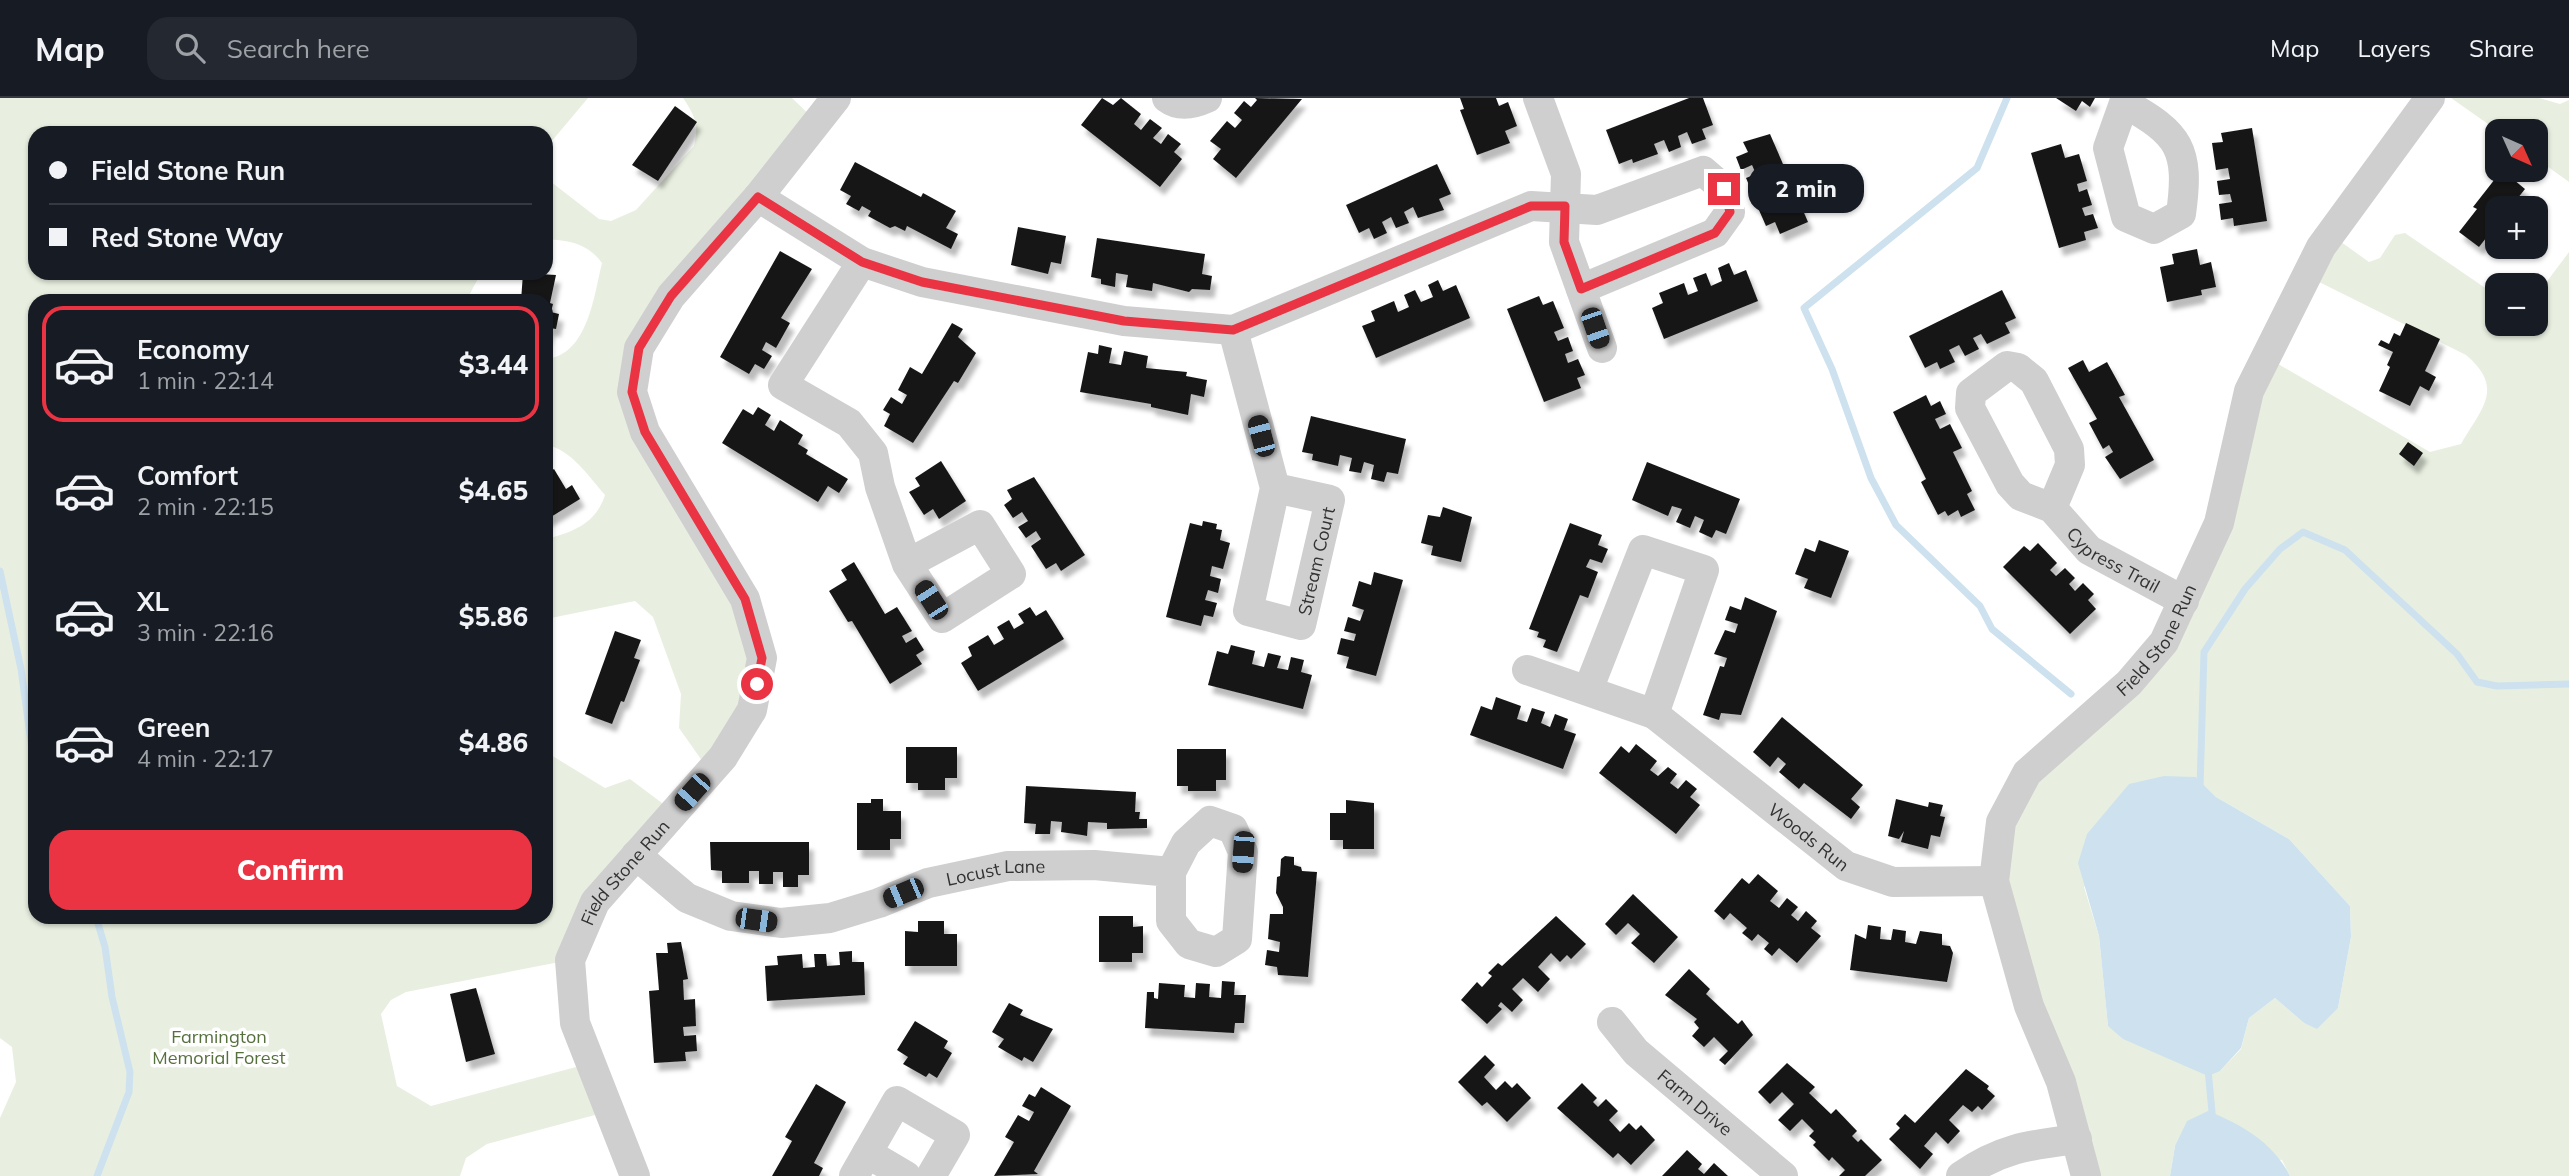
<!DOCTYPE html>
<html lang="en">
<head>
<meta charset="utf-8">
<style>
	:root { --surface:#171b24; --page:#242831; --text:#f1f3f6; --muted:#9ea1a6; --line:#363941; --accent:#ea3343 }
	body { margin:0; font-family:Mulish,sans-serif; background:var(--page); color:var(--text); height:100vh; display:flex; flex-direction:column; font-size:26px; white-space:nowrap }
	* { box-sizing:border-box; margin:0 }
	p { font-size:23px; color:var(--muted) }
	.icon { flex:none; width:38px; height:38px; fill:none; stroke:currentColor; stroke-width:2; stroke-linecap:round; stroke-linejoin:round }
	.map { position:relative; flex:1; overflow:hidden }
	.panel { position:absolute; left:28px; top:196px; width:525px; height:630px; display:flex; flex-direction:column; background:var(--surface); border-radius:21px; box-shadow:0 2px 5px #0004 }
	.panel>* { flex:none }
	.guide { position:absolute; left:28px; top:28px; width:525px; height:154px; border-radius:21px; box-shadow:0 2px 5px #0004; display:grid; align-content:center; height:154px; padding:0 21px; background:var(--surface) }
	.needle { width:46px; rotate:135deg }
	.buttons { position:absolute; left:2485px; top:21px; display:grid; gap:14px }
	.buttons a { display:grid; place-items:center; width:63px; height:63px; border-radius:14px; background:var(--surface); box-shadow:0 2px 5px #0004; font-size:35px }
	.end { position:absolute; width:32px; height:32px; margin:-16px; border:9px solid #ea3343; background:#fff; box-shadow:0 0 0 4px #fff }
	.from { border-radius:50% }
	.bubble { position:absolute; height:49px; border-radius:21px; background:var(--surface); box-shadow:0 2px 5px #0004; font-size:23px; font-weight:800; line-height:49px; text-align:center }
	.car { position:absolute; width:21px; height:42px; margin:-21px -10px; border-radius:9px; box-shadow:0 0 5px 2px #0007; background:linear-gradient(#222 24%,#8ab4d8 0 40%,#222 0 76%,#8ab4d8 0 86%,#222 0) }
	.guide b { display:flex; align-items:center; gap:24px; height:66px; font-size:26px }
	.guide b+b { border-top:2px solid var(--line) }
	.guide i { width:18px; height:18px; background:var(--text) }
	ul { padding:12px 0 0; list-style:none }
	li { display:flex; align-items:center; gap:21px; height:116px; margin:0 14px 10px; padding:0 7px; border:4px solid transparent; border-radius:21px }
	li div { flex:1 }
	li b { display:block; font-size:26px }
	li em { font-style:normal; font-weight:800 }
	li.on { border-color:var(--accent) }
	li>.icon { width:63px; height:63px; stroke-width:1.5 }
	.cta { display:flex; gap:14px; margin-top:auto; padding:14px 21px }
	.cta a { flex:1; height:80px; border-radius:21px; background:var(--accent); color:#fff; font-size:28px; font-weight:800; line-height:80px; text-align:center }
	header { display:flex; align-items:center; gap:42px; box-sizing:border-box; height:98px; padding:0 35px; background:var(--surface); border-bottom:2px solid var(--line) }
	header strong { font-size:33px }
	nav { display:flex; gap:38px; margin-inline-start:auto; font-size:24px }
	.search { width:490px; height:63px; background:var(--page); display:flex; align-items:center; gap:18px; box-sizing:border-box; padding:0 24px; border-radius:21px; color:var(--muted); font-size:26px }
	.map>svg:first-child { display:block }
	.green { fill:#e8efe0; fill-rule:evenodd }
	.water { fill:#cde2ee }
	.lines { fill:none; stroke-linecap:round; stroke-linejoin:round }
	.stream { stroke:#cde2ee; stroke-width:7 }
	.building { fill:#191919; filter:url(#shadow) }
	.minor { stroke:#cfcfcf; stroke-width:30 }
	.route { stroke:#ea3343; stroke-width:9 }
	.labels { text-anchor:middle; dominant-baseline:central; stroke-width:7; stroke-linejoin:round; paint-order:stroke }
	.street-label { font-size:18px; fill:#323232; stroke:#fff }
	.park-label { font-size:18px; fill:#56703d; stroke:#fff }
</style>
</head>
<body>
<header>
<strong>Map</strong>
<div class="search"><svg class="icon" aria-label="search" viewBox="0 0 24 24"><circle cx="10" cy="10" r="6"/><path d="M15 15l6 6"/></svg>Search here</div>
<nav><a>Map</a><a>Layers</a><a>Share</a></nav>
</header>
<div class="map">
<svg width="2569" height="1078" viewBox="0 0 2569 1078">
	<defs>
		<filter id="shadow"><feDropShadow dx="4.5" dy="8" stdDeviation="2" flood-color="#0004"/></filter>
	</defs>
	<rect width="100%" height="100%" fill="#fff"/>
	<path class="green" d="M0 0H588L546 50V35H35V175H481L466 203H35V819H546V757L553 747 546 712V654L605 690 630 681 674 714 570 862 406 894 391 902 381 916 397 988 431 1008 591 965 610 1013 487 1046 466 1060 460 1078H0V1020L16 984 12 949 0 940Z
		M683 0H792L817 24 671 198 632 294 762 560 710 674 679 630 681 596 653 519 635 503 546 521V441C574 434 596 425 605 397 589 379 571 351 546 347V261C588 257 594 197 602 165 587 145 571 143 546 141V80L599 121 611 123 636 112 694 48C699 28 695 17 683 0Z
		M2451 0H2539L2560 6 2569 2V84L2536 60V33H2498Z
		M2405 135 2497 198V226H2536V198L2569 154V1078H2290L2282 1062 2175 1048 2170 1078H2086L1994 783 2001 724 2164 544 2266 259 2430 354 2461 346C2482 310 2505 290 2466 257L2307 178 2330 136 2369 164 2380 160 2395 137ZM2196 679 2216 699 2289 741 2350 808 2351 839 2338 910 2314 928 2304 925 2275 900 2249 920 2241 951 2220 973 2108 928 2099 838 2084 789Z"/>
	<path class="water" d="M2164 678 2196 679 2216 699 2289 741 2350 808 2351 839 2338 910 2317 931 2304 925 2275 900 2249 920 2241 950 2220 973 2208 978 2123 941 2108 928 2099 838 2078 765 2087 736 2129 686Z
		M2208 1013C2241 1026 2274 1045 2290 1078H2170L2175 1048 2187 1023Z"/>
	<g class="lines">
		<path class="stream" d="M2007 0 1977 70 1804 210 1832 271 1871 380 1896 427 1980 508 1992 531 2071 596
			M0 473 21 571 35 673
			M2200 690 2204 554 2245 491 2280 451 2303 434 2345 452 2457 556 2477 584 2497 588 2569 586
			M35 694 32 713 35 724
			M96 819 105 849 112 899 130 974 129 994 97 1078
			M2208 971 2213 1025"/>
	</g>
	<path class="building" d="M1102 0 1113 7 1121 0 1141 16 1134 26 1141 32 1150 21 1162 30 1153 40 1161 46 1168 36 1181 46 1174 54 1182 61 1160 89 1081 27Z
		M1255 0 1302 1 1236 80 1213 61 1221 51 1210 43 1227 23 1235 30 1242 22 1234 15 1244 3 1251 9 1257 2Z
		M1460 0H1496L1499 8 1508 4 1517 28 1505 33 1510 45 1477 57 1460 12 1464 11Z
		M1689 0H1703L1713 27 1702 31 1706 41 1692 46 1687 34 1678 38 1681 49 1669 54 1664 42 1654 46 1658 56 1633 65 1632 61 1619 66 1606 32Z
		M2056 0H2095L2090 9 2082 3 2076 13Z
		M675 8 697 24 658 83 632 67Z
		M2252 30 2267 123 2234 128 2233 120 2221 122 2219 106 2232 104 2230 96 2219 97 2217 83 2230 81 2228 70 2216 72 2212 45 2223 44 2221 35Z
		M1770 36 1808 124 1780 136 1775 124 1766 128 1755 103 1766 98 1763 90 1752 94 1746 80 1756 76 1752 67 1741 72 1736 59 1748 54 1743 44Z
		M2061 46 2065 60 2079 56 2087 83 2077 86 2079 94 2087 91 2092 107 2082 110 2085 118 2093 116 2098 130 2084 134 2086 142 2059 150 2031 55Z
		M855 64 921 99 923 95 956 113 946 130 958 136 951 151 907 128 905 133 895 128 890 130 868 118 871 113 862 108 859 113 846 106 851 98 840 92Z
		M1437 66 1451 96 1439 101 1444 112 1418 120 1413 109 1404 114 1409 125 1396 130 1391 119 1382 124 1387 135 1374 141 1369 130 1359 135 1346 107Z
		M2502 72 2525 91 2510 110H2497V126L2479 149 2459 134 2477 111 2473 109Z
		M1018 129 1066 138 1061 166 1051 164 1048 176 1011 167Z
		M1097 140 1205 156 1202 176 1212 178 1210 192 1192 191 1189 194 1153 185 1152 193 1126 189 1128 177 1116 175 1115 189 1101 186V181L1091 179Z
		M2197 151 2200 167 2211 164 2216 189 2201 192 2202 197 2167 204 2160 169 2174 166 2172 156Z
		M780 153 812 171 781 220 790 225 776 250 766 244 762 252 772 258 764 271 755 266 749 276 720 259Z
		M1729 165 1734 177 1746 172 1758 203 1664 241 1652 210 1663 205 1659 195 1684 185 1688 197 1698 193 1693 180 1706 175 1711 188 1722 183 1718 170Z
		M523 175 556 177 550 205 553 206 551 214 559 216 556 231 550 230 547 241 546 203H521Z
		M1438 182 1443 193 1456 187 1470 220 1376 260 1362 228 1375 223 1371 213 1394 203 1398 214 1409 209 1404 197 1415 192 1421 204 1433 199 1428 187Z
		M2002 192 2016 220 2005 225 2010 235 1987 246 1981 236 1973 240 1979 251 1965 258 1959 247 1949 252 1955 264 1940 271 1937 264 1925 270 1909 238Z
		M1539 198 1543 207 1553 203 1564 230 1554 234 1558 243 1568 239 1573 253 1565 256 1568 265 1578 261 1585 277 1577 280 1581 290 1544 304 1507 211Z
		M952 225 963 231 958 239 976 255 958 285 954 283 913 345 884 328 890 316 883 312 891 299 902 306 907 297 898 292 910 269 922 276Z
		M2406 225 2440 241 2425 273 2436 279 2429 293 2420 288 2410 308 2379 293 2390 269 2387 267 2393 254 2378 247 2381 242 2389 246 2394 235 2400 238Z
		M1099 247 1112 250 1109 265 1121 267 1124 253 1148 258 1146 270 1187 274 1186 278 1207 282 1204 299 1191 296 1188 317 1151 309V306L1080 294 1088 254 1098 256Z
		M2083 262 2089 274 2107 264 2125 297 2119 299 2154 362 2120 381 2105 359 2113 354 2109 347 2103 351 2089 325 2097 321 2068 270Z
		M1926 297 1931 308 1940 303 1946 316 1935 321 1940 331 1950 326 1962 350 1953 354 1972 393 1967 396 1975 412 1961 419 1958 412 1948 418 1945 413 1938 417 1921 384 1926 381 1893 314Z
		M758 309 771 317 765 327 774 333 780 322 803 337 798 346 808 352 806 356 848 381 839 395 828 388 818 404 722 345 743 311 753 317Z
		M1311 318 1406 341 1398 376 1387 374 1384 384 1371 381 1374 367 1364 364 1361 375 1349 373 1352 360 1340 357 1338 368 1312 362 1313 356 1302 354Z
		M2408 344 2423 355 2414 368 2399 356Z
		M941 363 966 403 939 421 933 411 924 417 909 394 920 388 915 380Z
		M1647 364 1740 401 1726 436 1716 432 1712 440 1699 434 1704 422 1695 418 1690 430 1676 424 1682 411 1672 408 1668 418 1632 402Z
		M554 371 566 391 572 387 580 401 546 422V376Z
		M1034 379 1085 457 1061 473 1056 465 1046 471 1031 448 1041 441 1036 433 1026 440 1018 429 1028 423 1022 414 1013 420 1004 407 1012 401 1007 392Z
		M1443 409 1472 419 1461 464 1431 457 1433 448 1421 445 1428 417 1440 419Z
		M1203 423 1217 426 1216 431 1222 432 1220 442 1230 445 1223 471 1212 468 1210 478 1221 481 1218 495 1208 492 1205 502 1217 505 1213 519 1204 517 1201 528 1166 519 1190 425 1202 428Z
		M1570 425 1602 437 1598 447 1608 451 1602 465 1590 461 1586 469 1598 474 1588 500 1580 497 1557 554 1543 549 1546 542 1537 539 1539 534 1529 531Z
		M1819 442 1849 453 1831 500 1804 490 1808 481 1795 476 1805 450 1815 454Z
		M2038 445 2057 465 2050 472 2056 478 2065 470 2075 480 2069 486 2075 493 2083 485 2094 496 2088 502 2096 511 2070 536 2003 469 2024 448 2030 453Z
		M854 464 885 516 897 509 912 533 902 538 906 545 916 539 924 552 916 557 922 566 890 586 852 523 848 524 829 493 847 482 841 472Z
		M1374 474 1403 482 1376 578 1346 570 1349 559 1337 556 1341 540 1354 543 1356 536 1344 533 1348 519 1360 523 1364 512 1352 508 1359 483 1371 487Z
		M1745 499 1777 513 1741 617 1721 615 1719 622 1703 617 1720 568 1724 569 1727 560 1714 556 1725 532 1735 535 1738 526 1725 522 1730 508 1741 512Z
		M1030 509 1036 518 1046 512 1064 541 978 593 961 565 972 558 968 549 988 537 994 547 1004 541 997 529 1009 522 1014 531 1024 525 1018 516Z
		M615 533 641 542 634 560 640 562 624 604 621 603 612 626 585 616Z
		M1231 547 1255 553 1252 566 1264 569 1268 555 1281 558 1277 570 1288 572 1291 559 1304 562 1301 574 1312 577 1303 611 1208 587 1217 553 1228 556Z
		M1496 599 1521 608 1517 621 1527 624 1532 610 1545 614 1541 625 1550 629 1555 616 1568 621 1564 632 1576 636 1563 671 1470 637 1481 608 1492 612Z
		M1782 619 1863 687 1851 701 1860 709 1851 721 1804 685 1799 691 1779 674 1786 666 1778 659 1770 669 1753 654Z
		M1636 646 1657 663 1650 672 1658 678 1668 669 1677 676 1670 685 1678 691 1686 682 1697 691 1690 699 1700 707 1676 736 1599 675 1621 648 1629 655Z
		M906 649H957V680H945V692H918V685H906Z
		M1177 651H1226V682H1216V693H1188V688H1177Z
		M1026 688 1136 694 1135 714H1140L1139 721H1147V730L1107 731V725L1088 724 1087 738 1082 737 1061 734 1062 724 1051 723 1050 736H1035L1036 726 1024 725Z
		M871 701H883V713H901V741H890V752H857V705H871Z
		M1896 701 1928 709 1929 704 1943 707 1940 718 1945 719 1940 739 1931 737 1928 751 1901 744 1904 733 1899 741 1888 738Z
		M1346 702 1374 705V751H1343V742H1330V715H1346Z
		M710 744H809V777H798V789H783V774H773V786H759V773H749V785H722V773L711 772Z
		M1285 758 1294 759V767L1301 769 1302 773 1317 774 1308 879 1278 877 1277 869 1265 867 1267 852 1279 854 1280 844 1268 841 1270 816H1283V809L1276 795 1277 779 1280 778 1281 761Z
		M1758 776 1778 793 1770 803 1779 810 1787 800 1798 809 1791 817 1798 823 1806 813 1817 823 1811 830 1821 838 1797 865 1779 850 1772 858 1764 851 1769 845 1758 836 1752 843 1742 835 1747 830 1730 815 1724 822 1714 813 1742 780 1749 786Z
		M1633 796 1678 839 1654 865 1631 845 1640 836 1628 825 1616 837 1605 826Z
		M1099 818H1133V829L1143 828V855H1132V864H1099Z
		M1556 818 1586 846 1571 861 1567 857 1560 864 1551 855 1538 869 1550 881 1538 894 1523 880 1512 891 1523 902 1512 914 1501 904 1498 908 1502 911 1487 926 1461 902 1477 884 1482 889 1492 878 1488 875 1498 865 1502 868Z
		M918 823H944V836H957V868H905V833L918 834Z
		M1868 827 1881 829 1880 841 1891 842 1893 831 1906 833 1905 844 1916 846 1920 833 1942 836V847L1950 848 1953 855 1947 884 1850 872 1855 836 1866 841Z
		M681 844 688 881 683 882 684 902 695 901 696 928 683 929 684 938 696 937 697 953 685 954 686 963 654 965 649 893 659 892 656 855H668L667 845Z
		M852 853V864H864L865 897 767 903 765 868 778 867 777 858 802 856 803 870 815 869 814 856H826L827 868 840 867 839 854Z
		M1689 871 1710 891 1706 896 1738 926 1742 922 1753 937 1725 967 1719 962 1728 953 1714 939 1704 949 1692 938 1699 930 1694 924 1697 921 1665 897Z
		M1222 883 1235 884 1234 897H1246L1244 925H1235L1234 935 1145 930 1147 894H1154V900L1158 901 1159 885 1185 887 1184 899 1195 900 1196 885 1210 886 1209 899 1221 900Z
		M476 890 495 956 466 964 450 896Z
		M1009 905 1023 912 1020 917 1053 931 1033 964 1024 959 1022 963 998 949 1004 941 992 934Z
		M915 923 948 943 944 950 952 955 937 980 929 975 926 979 903 966 908 959 897 952Z
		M1485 957 1495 967 1484 979 1496 992 1505 983 1512 990 1517 985 1531 1000 1507 1024 1487 1004 1482 1008 1458 984Z
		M1787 965 1815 989 1809 995 1831 1016 1836 1011 1857 1033 1852 1038 1858 1044 1861 1041 1882 1062 1865 1078H1839L1845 1072 1832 1059 1829 1063 1813 1047 1816 1044 1809 1038 1814 1033 1802 1021 1790 1033 1778 1022 1794 1006 1782 994 1770 1006 1758 994Z
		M1966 971 1989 988 1987 991 1995 998 1982 1012 1978 1008 1972 1014 1963 1007 1949 1022 1960 1033 1948 1046 1936 1034 1924 1048 1933 1056 1920 1071 1889 1041 1900 1030 1896 1026 1905 1016 1915 1025Z
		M1582 985 1597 1000 1593 1004 1598 1009 1606 1001 1618 1013 1609 1022 1620 1034 1629 1025 1636 1032 1641 1027 1655 1042 1631 1067 1618 1055 1613 1060 1557 1010Z
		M816 986 846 1004 814 1065 823 1070 819 1078H772L792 1043 785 1039Z
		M1041 989 1071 1008 1034 1073 1038 1076 994 1078 1014 1044 1005 1039 1018 1017 1029 1023 1034 1014 1022 1008 1029 996 1035 999Z
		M1687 1052 1702 1066 1698 1071 1704 1076 1714 1065 1728 1078H1662Z"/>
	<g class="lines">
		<g class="minor">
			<path d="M1167 0C1179 9 1194 6 1207 0"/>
			<path d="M1538 0 1566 76 1564 144 1602 250"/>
			<path d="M2124 5C2180 36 2190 51 2181 116L2154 131 2126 119 2108 50 2124 5 2127 0"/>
			<path d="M758 99 862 164 922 184 1124 223 1233 232 1531 108 1597 112 1703 73 1724 91 1730 114 1715 135 1581 191"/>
			<path d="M862 164 783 287 849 325 873 355 880 389 907 466 942 520 1011 476 980 427 907 466"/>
			<path id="s1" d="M1233 232 1275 390 1248 513 1301 527 1330 402 1275 390"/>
			<path id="s2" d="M2052 410 2070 367 2069 351 2034 283 2018 270 2007 268 1971 295 1970 310 2010 386 2021 398 2052 410 2089 452 2184 503"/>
			<path id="s3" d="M1527 572 1654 616 1846 768 1893 784 1994 783"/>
			<path d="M1588 592 1643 452 1704 472 1654 616"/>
			<path id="s4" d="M636 757 687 800 731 818 781 825 830 820 879 805 928 785 1008 768 1094 767 1171 774V823L1189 846 1216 854 1237 841 1243 754 1233 731 1210 723 1186 745 1171 774"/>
			<path id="s5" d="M1612 924 1636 954 1783 1078"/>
			<path d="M867 1055 906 1078"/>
			<path id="s6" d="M635 1078 575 925 570 862 595 804 723 659 752 612 762 560 745 501 645 334 632 294 639 250 671 198 758 99 836 0"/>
			<path d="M854 1078 897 1003 955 1037 931 1078"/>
			<path d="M1961 1078C2001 1050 2029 1047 2077 1041"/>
			<path id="s7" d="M2086 1078 2061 984 2029 908 1994 783 2001 724 2027 675 2129 585 2164 544 2219 425 2249 293 2321 149 2430 0"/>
		</g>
	</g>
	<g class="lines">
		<path class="route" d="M757 586 762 560 745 501 645 334 632 294 639 250 671 198 758 99 862 164 922 184 1124 223 1233 232 1531 108H1565L1564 144 1581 191 1715 135 1730 114 1724 91"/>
	</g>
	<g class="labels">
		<g class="street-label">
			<text stroke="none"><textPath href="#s2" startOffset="448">Cypress Trail</textPath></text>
			<text stroke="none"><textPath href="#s1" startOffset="410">Stream Court</textPath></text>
			<text stroke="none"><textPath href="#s7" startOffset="612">Field Stone Run</textPath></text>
			<text stroke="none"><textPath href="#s3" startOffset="332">Woods Run</textPath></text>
			<text stroke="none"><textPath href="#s6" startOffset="332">Field Stone Run</textPath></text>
			<text stroke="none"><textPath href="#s4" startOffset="387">Locust Lane</textPath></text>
			<text stroke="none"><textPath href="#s5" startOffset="116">Farm Drive</textPath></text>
		</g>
		<g class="park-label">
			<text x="219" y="938">Farmington<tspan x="219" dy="21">Memorial Forest</tspan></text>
		</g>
	</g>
</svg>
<div class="buttons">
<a><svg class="needle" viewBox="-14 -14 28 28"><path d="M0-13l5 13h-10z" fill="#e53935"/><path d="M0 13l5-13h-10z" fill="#9ea1a6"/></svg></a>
<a>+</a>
<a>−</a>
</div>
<i class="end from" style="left:757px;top:586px"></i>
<i class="end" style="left:1724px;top:91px"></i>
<div class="bubble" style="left:1748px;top:66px;width:116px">2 min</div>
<i class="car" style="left:1595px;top:230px;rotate:161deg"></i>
<i class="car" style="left:1261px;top:338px;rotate:345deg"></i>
<i class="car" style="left:931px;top:502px;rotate:327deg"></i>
<i class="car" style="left:692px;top:694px;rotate:222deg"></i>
<i class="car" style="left:1243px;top:754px;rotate:184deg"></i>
<i class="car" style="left:903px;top:795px;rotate:247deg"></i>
<i class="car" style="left:756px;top:822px;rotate:98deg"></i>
<div class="guide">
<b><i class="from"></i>Field Stone Run</b>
<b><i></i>Red Stone Way</b>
</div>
<section class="panel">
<ul>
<li class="on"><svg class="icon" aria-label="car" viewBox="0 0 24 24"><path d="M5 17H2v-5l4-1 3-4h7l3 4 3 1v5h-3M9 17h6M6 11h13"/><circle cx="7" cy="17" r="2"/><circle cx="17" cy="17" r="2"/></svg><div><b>Economy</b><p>1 min · 22:14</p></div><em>$3.44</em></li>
<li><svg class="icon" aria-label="car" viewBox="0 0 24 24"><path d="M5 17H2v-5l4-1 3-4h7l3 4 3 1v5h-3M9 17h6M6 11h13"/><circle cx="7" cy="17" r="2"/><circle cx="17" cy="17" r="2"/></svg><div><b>Comfort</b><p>2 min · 22:15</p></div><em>$4.65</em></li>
<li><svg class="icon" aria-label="car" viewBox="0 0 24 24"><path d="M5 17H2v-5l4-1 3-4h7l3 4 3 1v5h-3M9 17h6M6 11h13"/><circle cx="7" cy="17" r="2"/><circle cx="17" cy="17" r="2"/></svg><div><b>XL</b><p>3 min · 22:16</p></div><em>$5.86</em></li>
<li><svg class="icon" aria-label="car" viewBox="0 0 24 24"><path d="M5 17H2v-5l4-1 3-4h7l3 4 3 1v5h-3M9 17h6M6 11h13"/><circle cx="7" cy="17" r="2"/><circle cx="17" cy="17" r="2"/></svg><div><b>Green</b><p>4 min · 22:17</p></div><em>$4.86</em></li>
</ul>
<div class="cta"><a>Confirm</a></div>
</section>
</div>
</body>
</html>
